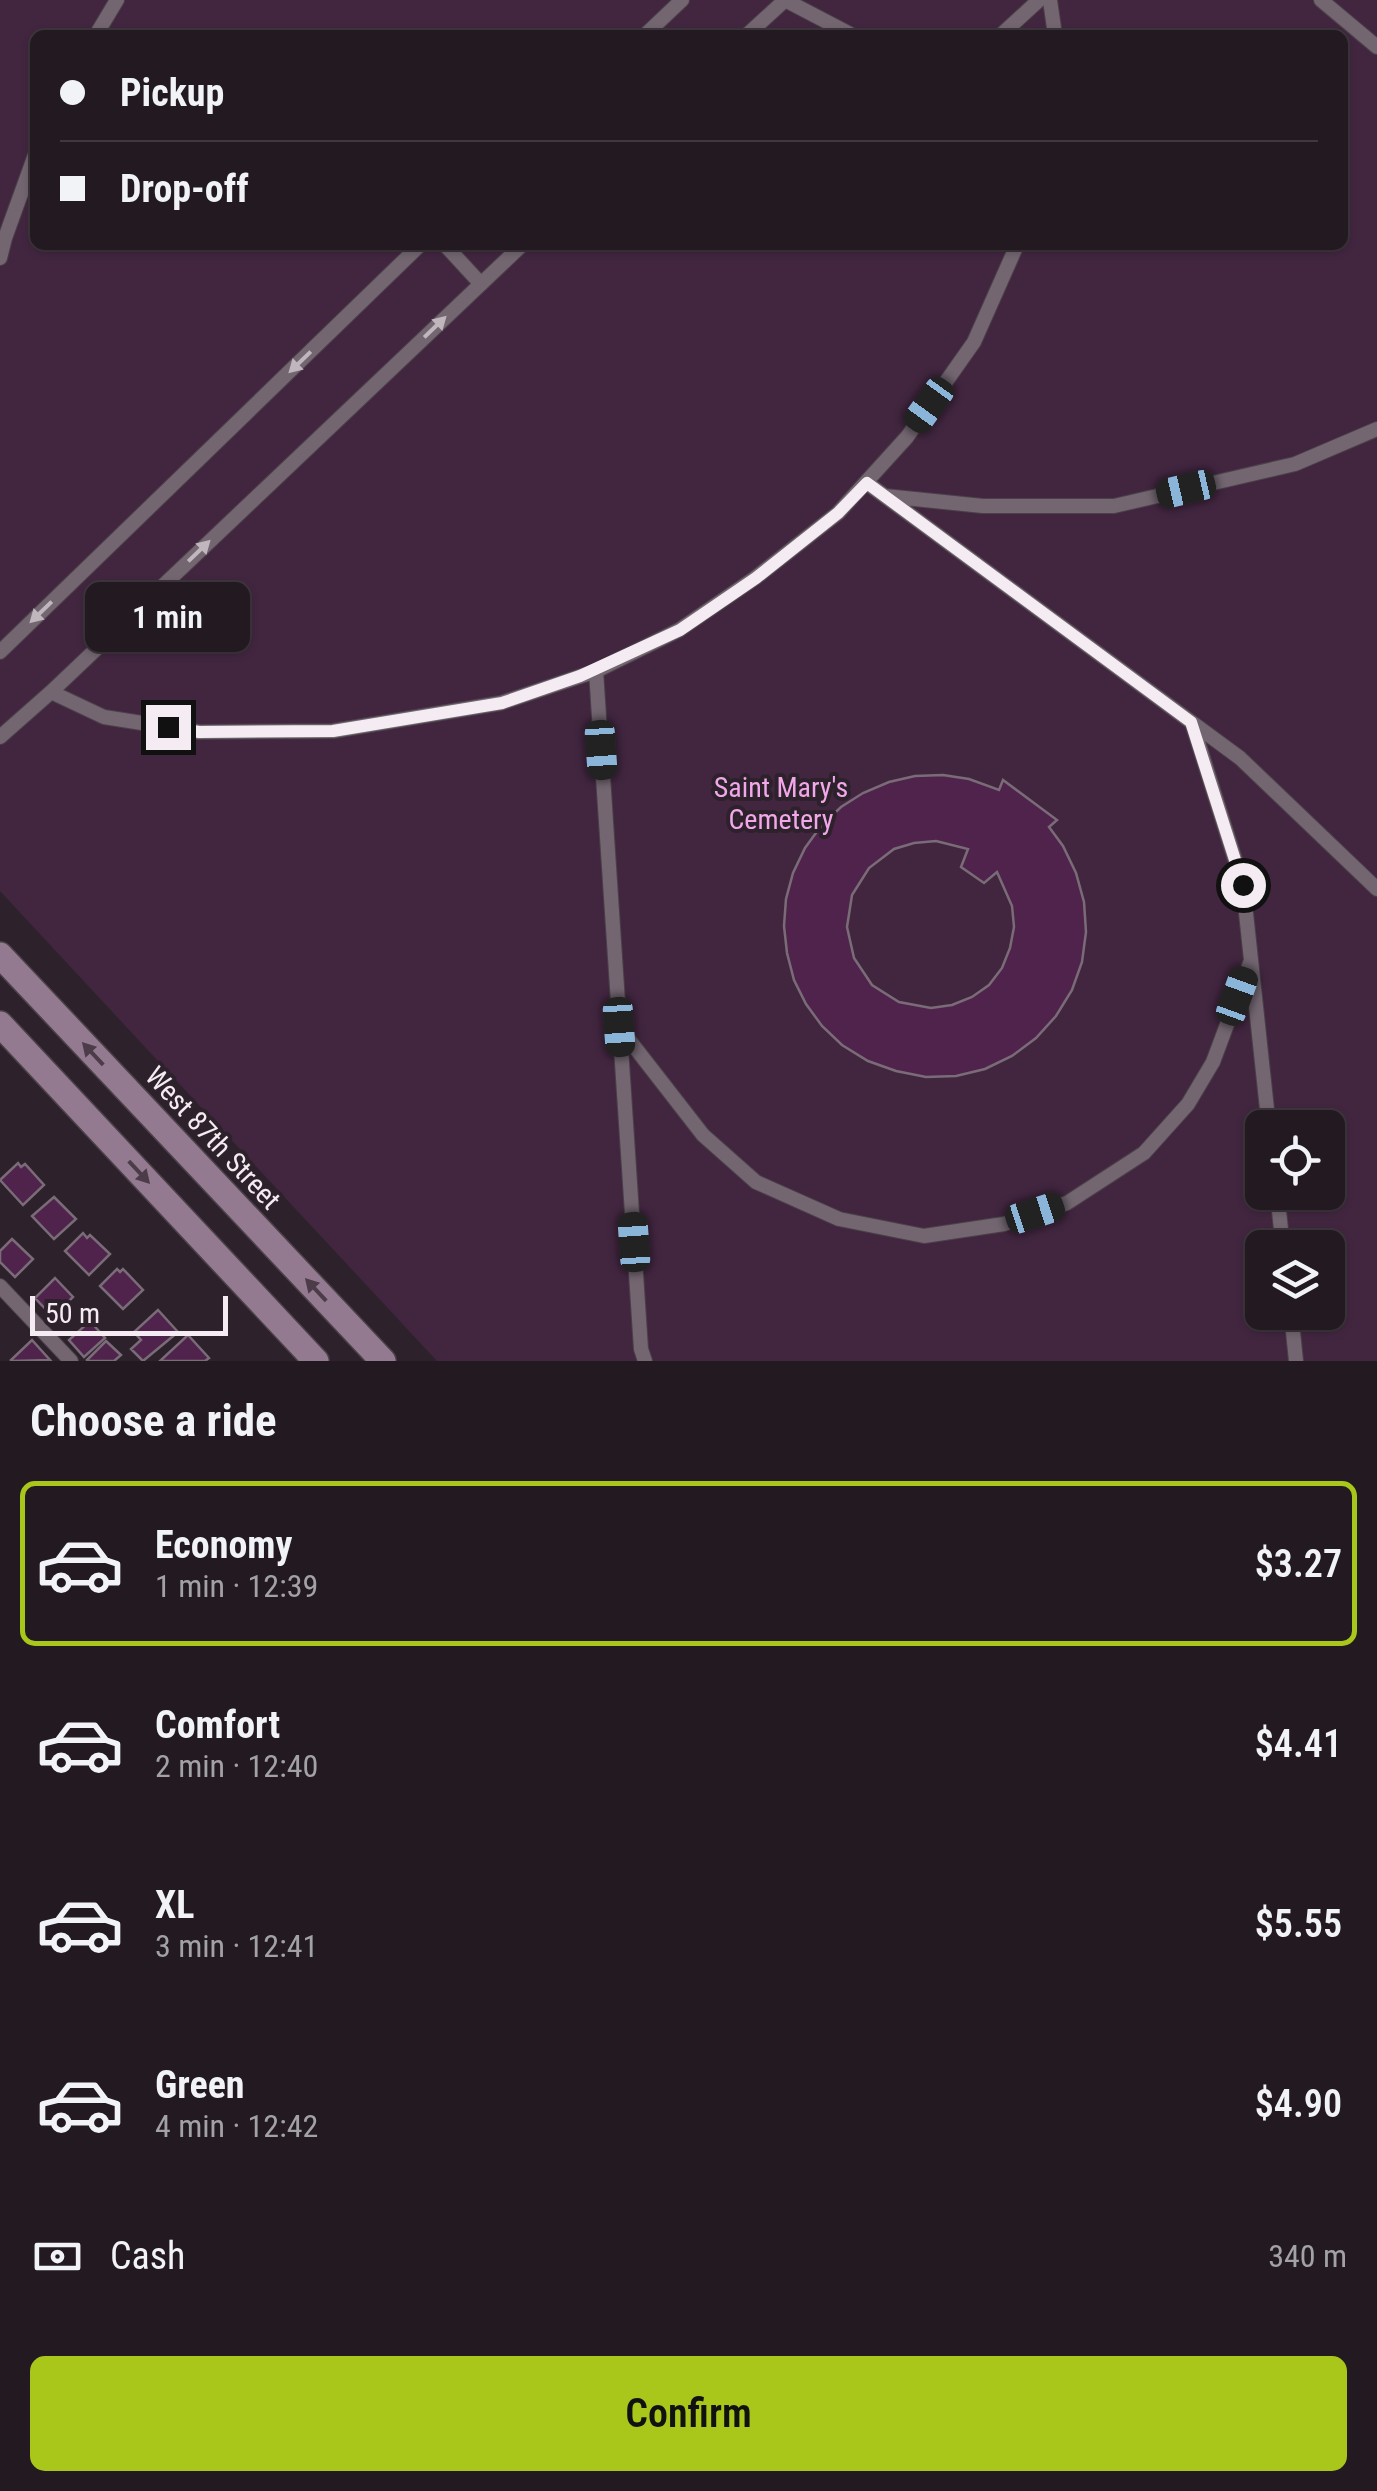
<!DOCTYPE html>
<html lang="en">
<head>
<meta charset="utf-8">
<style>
	:root { --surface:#221a20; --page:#2a2329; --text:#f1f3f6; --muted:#a2a1a5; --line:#3f383e; --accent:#a9c71a }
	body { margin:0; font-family:"Roboto Condensed",sans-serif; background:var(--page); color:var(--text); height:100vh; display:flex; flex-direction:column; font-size:38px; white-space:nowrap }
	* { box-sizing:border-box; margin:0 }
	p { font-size:32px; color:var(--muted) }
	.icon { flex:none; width:55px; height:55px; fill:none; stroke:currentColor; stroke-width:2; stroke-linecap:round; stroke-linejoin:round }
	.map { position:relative; height:1361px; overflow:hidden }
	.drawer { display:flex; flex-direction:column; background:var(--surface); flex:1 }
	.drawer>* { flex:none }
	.top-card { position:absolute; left:30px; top:30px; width:1318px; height:220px; border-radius:15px; box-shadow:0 2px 8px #0004,0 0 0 2px var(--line); display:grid; align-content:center; height:220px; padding:0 30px; background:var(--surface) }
	.fabs { position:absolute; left:1245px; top:1110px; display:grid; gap:20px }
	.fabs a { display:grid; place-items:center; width:100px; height:100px; border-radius:15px; background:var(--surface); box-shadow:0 2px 8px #0004,0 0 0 2px var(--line); font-size:50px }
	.scale { position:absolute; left:30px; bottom:25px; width:198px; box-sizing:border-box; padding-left:10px; border:5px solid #f4ecf2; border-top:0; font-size:28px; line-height:35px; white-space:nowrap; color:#f4ecf2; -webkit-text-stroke:8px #2d222b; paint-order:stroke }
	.end { position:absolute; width:45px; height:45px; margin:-22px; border:12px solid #f4ecf2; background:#111; box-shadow:0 0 0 5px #111 }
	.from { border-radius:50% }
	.bubble { position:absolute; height:70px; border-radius:15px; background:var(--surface); box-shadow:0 2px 8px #0004,0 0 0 2px var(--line); font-size:32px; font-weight:600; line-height:70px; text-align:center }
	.car { position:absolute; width:30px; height:60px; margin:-30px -15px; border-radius:12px; box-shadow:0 0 8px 2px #0007; background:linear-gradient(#222 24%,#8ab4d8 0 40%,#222 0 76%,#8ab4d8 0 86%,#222 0) }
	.top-card b { display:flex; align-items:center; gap:35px; height:95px; font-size:38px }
	.top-card b+b { border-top:2px solid var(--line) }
	.top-card i { width:25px; height:25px; background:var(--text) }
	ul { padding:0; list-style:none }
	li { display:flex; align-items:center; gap:30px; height:165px; margin:0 20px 15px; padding:0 10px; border:5px solid transparent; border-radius:15px }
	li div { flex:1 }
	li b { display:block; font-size:38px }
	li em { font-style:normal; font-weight:600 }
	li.on { border-color:var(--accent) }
	li>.icon { width:90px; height:90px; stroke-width:1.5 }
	h2 { padding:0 30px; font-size:45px; line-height:120px }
	.pay { display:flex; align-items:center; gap:25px; height:110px; padding:0 30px; font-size:38px }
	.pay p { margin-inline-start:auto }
	.cta { display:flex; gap:20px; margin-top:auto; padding:20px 30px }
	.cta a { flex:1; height:115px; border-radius:15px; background:var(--accent); color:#111; font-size:40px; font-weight:600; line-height:115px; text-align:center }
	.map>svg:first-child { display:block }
	.green { fill:#422640; fill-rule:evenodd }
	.building { fill:#50234d; stroke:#796c77; stroke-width:2.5; fill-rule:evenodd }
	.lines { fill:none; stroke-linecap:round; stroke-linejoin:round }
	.service-casing { stroke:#4b4149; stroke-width:16 }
	.secondary-casing { stroke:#4b4149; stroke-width:28 }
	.service { stroke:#736671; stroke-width:14 }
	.secondary { stroke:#947a90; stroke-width:25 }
	.oneway { fill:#c0b6be }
	.oneway2 { fill:#4c3c49 }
	.route { stroke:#f4ecf2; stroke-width:12 }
	.labels { text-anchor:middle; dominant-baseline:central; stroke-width:8; stroke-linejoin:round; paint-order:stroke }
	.park-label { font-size:28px; fill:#f1a7e9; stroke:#2d222b }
	.street-label { font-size:28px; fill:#f4ecf2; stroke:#2d222b }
</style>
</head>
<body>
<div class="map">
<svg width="1377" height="1361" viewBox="0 0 1377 1361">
	<rect width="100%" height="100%" fill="#2d222b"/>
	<path class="green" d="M0 0H1377V1361H437L0 891ZM35 35H1342V245H35ZM1262 1128H1328V1192H1262ZM1262 1248H1328V1312H1262Z"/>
	<path class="building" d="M943 775 969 779 999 790 1003 780 1057 820 1049 827 1063 846 1076 873 1084 902 1086 932 1082 962 1072 990 1056 1016 1036 1038 1012 1056 985 1069 956 1076 926 1077 896 1071 868 1061 842 1045 822 1026 806 1004 794 980 787 953 784 926 786 899 793 873 805 848 821 826 841 807 863 793 889 782 915 776ZM936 841 968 849 961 867 984 883 997 872 1012 906 1014 927 1010 948 1002 968 989 985 972 997 952 1005 931 1008 899 1002 872 985 854 958 847 927 852 895 869 868 894 849 914 843Z
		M18 1163 21 1167 25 1164 44 1185 23 1205 0 1180Z
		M54 1197 76 1219 54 1239 32 1216Z
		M83 1233 87 1238 90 1235 110 1254 89 1275 65 1251Z
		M12 1239 33 1259 15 1277 0 1262V1251Z
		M117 1269 120 1272 123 1269 143 1290 123 1309 100 1286Z
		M55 1278 73 1297 53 1317 35 1298Z
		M158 1310 178 1332 143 1361 131 1349 141 1340 134 1332Z
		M90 1321 105 1338 84 1357 69 1340Z
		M188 1335 209 1358 205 1361H160Z
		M32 1340 50 1360 12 1361 11 1360Z
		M106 1341 121 1355 114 1361H88L87 1360Z"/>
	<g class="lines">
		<g class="service-casing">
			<path id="service" d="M1050 0 1055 35
				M1321 0 1377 47
				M96 35 117 0
				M645 35 682 0
				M747 35 785 0 852 35
				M1001 35 1039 0
				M445 245 481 284
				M0 258 5 238 35 155
				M867 483 1240 758 1377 889
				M885 496 983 506H1114L1295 464 1377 429
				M0 652 420 245
				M596 671 641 1349 645 1361
				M51 692 104 717 199 732 333 731 501 703 596 671 679 630 755 578 838 513 907 437 974 342 1017 245
				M1192 723 1243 885 1269 1128
				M0 737 51 692 522 245
				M619 1027 703 1135 756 1182 839 1219 924 1236 1004 1224 1067 1203 1144 1153 1188 1104 1213 1062 1250 963
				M1277 1192 1283 1248
				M0 1286 71 1361
				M1291 1312 1296 1361"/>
		</g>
		<g class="secondary-casing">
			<path id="secondary" d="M0 955 383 1361
				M0 1024 316 1361"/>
		</g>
		<use href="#service" class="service"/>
		<use href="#secondary" class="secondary"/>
	</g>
	<defs><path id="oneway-solid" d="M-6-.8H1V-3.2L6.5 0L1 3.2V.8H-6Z" transform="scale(2.5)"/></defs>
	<g class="oneway">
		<use href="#oneway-solid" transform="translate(435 327) rotate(-44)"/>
		<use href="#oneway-solid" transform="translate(300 362) rotate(136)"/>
		<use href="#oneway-solid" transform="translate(199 551) rotate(-44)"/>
		<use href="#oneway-solid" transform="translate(41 612) rotate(136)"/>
	</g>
	<g class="oneway2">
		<use href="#oneway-solid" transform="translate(93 1054) rotate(-133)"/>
		<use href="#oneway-solid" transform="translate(139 1172) rotate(47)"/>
		<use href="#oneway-solid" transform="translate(316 1290) rotate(-133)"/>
	</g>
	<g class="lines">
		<path class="route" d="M168 727 199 732 333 731 502 703 580 676 680 630 756 578 838 513 867 483 1191 722 1243 885"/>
	</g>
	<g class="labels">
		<g class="park-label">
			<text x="781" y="787">Saint Mary's<tspan x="781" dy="32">Cemetery</tspan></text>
		</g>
		<g class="street-label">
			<text transform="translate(213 1138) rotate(47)">West 87th Street</text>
		</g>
	</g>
</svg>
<div class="fabs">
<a><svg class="icon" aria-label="locate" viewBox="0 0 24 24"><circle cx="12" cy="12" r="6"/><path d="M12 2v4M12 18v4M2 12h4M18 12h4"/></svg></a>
<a><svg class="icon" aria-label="layers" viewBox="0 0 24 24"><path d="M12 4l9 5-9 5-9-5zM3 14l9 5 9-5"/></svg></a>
</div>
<div class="scale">50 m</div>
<i class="end from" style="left:1243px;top:885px"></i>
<i class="end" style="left:168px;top:727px"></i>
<div class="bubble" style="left:85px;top:582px;width:165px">1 min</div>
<i class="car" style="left:929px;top:405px;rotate:216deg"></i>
<i class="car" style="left:1186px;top:489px;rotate:257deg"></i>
<i class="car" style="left:601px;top:750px;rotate:176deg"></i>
<i class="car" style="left:1237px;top:996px;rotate:20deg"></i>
<i class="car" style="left:619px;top:1027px;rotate:176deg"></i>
<i class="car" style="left:1035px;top:1213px;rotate:72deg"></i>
<i class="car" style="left:634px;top:1242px;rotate:356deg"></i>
<div class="top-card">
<b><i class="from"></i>Pickup</b>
<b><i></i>Drop-off</b>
</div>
</div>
<section class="drawer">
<h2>Choose a ride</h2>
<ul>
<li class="on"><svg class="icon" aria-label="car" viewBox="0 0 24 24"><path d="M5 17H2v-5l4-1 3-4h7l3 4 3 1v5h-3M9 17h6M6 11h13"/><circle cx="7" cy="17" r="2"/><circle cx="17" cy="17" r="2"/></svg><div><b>Economy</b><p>1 min · 12:39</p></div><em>$3.27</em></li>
<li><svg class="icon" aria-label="car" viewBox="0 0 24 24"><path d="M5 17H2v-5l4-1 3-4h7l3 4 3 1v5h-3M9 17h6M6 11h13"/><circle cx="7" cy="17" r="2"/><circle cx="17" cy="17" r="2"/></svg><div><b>Comfort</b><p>2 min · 12:40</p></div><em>$4.41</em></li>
<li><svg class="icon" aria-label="car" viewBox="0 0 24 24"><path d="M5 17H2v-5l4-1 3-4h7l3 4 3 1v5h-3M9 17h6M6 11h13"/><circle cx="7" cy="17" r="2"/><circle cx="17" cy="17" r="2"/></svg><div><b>XL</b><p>3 min · 12:41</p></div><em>$5.55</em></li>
<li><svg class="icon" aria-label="car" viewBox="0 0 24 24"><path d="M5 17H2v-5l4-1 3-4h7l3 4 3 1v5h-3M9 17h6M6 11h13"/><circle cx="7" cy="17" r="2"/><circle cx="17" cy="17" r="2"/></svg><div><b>Green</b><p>4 min · 12:42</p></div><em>$4.90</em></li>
</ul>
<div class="pay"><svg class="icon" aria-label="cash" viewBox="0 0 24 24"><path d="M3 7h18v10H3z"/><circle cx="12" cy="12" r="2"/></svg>Cash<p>340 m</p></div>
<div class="cta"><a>Confirm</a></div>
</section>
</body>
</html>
